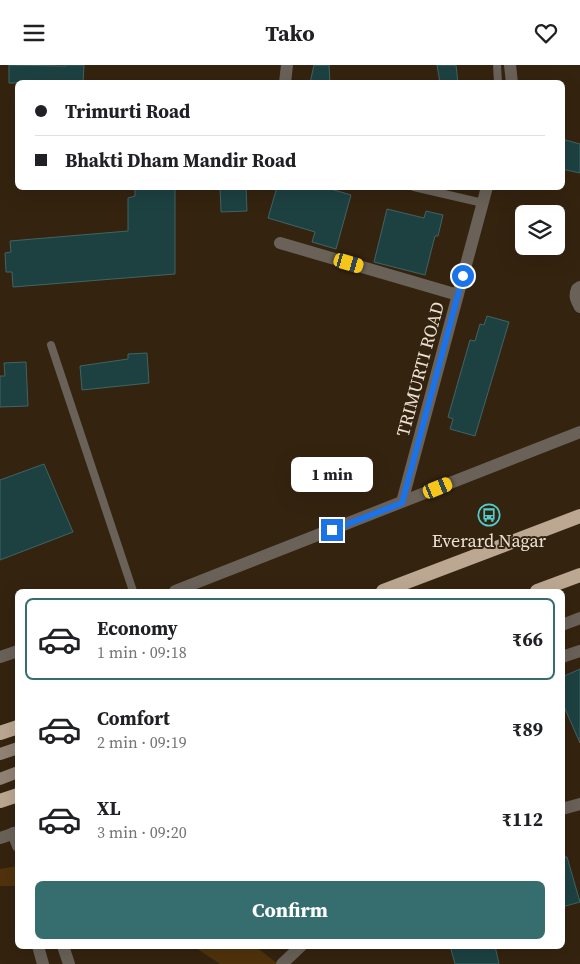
<!DOCTYPE html>
<html lang="en">
<head>
<meta charset="utf-8">
<style>
	:root { --surface:#fff; --page:#f2f2f2; --text:#202124; --muted:#757577; --line:#e0e0e0; --accent:#366e70 }
	body { margin:0; font-family:"Source Serif 4",serif; background:var(--page); color:var(--text); height:100vh; display:flex; flex-direction:column; font-size:19px; white-space:nowrap }
	* { box-sizing:border-box; margin:0 }
	p { font-size:16px; color:var(--muted) }
	.icon { flex:none; width:28px; height:28px; fill:none; stroke:currentColor; stroke-width:2; stroke-linecap:round; stroke-linejoin:round }
	.map { position:relative; flex:1; overflow:hidden }
	.side { position:absolute; left:15px; top:524px; width:550px; height:360px; display:flex; flex-direction:column; background:var(--surface); border-radius:8px; box-shadow:0 5px 20px #0002 }
	.side>* { flex:none }
	.top-card { position:absolute; left:15px; top:15px; width:550px; height:110px; border-radius:8px; box-shadow:0 5px 20px #0002; display:grid; align-content:center; height:110px; padding:0 20px; background:var(--surface) }
	.fabs { position:absolute; left:515px; top:140px; display:grid; gap:10px }
	.fabs a { display:grid; place-items:center; width:50px; height:50px; border-radius:8px; background:var(--surface); box-shadow:0 5px 20px #0002; font-size:25px }
	.end { position:absolute; width:22px; height:22px; margin:-11px; border:6px solid #1a73e8; background:#fff; box-shadow:0 0 0 2px #fff }
	.from { border-radius:50% }
	.bubble { position:absolute; height:35px; border-radius:8px; background:var(--surface); box-shadow:0 5px 20px #0002; font-size:16px; font-weight:700; line-height:35px; text-align:center }
	.car { position:absolute; width:15px; height:30px; margin:-15px -8px; border-radius:6px; box-shadow:0 0 4px 1px #0007; background:linear-gradient(#f5c518 24%,#345 0 40%,#f5c518 0 76%,#345 0 86%,#f5c518 0) }
	.top-card b { display:flex; align-items:center; gap:18px; height:48px; font-size:19px }
	.top-card b+b { border-top:1px solid var(--line) }
	.top-card i { width:12px; height:12px; background:var(--text) }
	ul { padding:9px 0 0; list-style:none }
	li { display:flex; align-items:center; gap:15px; height:82px; margin:0 10px 8px; padding:0 10px; border:2px solid transparent; border-radius:8px }
	li div { flex:1 }
	li b { display:block; font-size:19px }
	li em { font-style:normal; font-weight:700 }
	li.active { border-color:var(--accent) }
	li>.icon { width:45px; height:45px; stroke-width:1.5 }
	.button { display:flex; gap:10px; margin-top:auto; padding:10px 20px }
	.button a { flex:1; height:58px; border-radius:8px; background:var(--accent); color:#fff; font-size:20px; font-weight:700; line-height:58px; text-align:center }
	header { display:flex; justify-content:space-between; align-items:center; height:65px; padding:0 20px; background:var(--surface); font-size:22px; font-weight:700 }
	.map>svg:first-child { display:block }
	.water { fill:#50330c }
	.building { fill:#1d4141; stroke:#416464 }
	.lines { fill:none; stroke-linecap:round; stroke-linejoin:round }
	.service { stroke:#6a6258; stroke-width:8 }
	.minor { stroke:#6a6258; stroke-width:12 }
	.tertiary { stroke:#6a6258; stroke-width:12 }
	.secondary { stroke:#918374; stroke-width:12 }
	.trunk { stroke:#bca892; stroke-width:14 }
	.route { stroke:#1a73e8; stroke-width:6 }
	.labels { text-anchor:middle; dominant-baseline:central; stroke-width:4; stroke-linejoin:round; paint-order:stroke }
	.street-label { font-size:18px; fill:#ece1d5; stroke:#34230f }
	.poi-label { font-size:18px; fill:#ece1d5; stroke:#34230f }
</style>
</head>
<body>
<header><svg class="icon" aria-label="menu" viewBox="0 0 24 24"><path d="M4 6h16M4 12h16M4 18h16"/></svg>Tako<svg class="icon" aria-label="heart" viewBox="0 0 24 24"><path d="M12 20l-8-8c-3-5 5-10 8-4 3-6 11-1 8 4z"/></svg></header>
<div class="map">
<svg width="580" height="899" viewBox="0 0 580 899">
	<rect width="100%" height="100%" fill="#34230f"/>
	<path class="water" d="M17 801V821H0V804Z
		M193 881H255L278 899H220Z"/>
	<path class="building" d="M9 0 66 1V0H84L83 18H9Z
		M314 0H329L330 18H310Z
		M437 0H456L458 18H440Z
		M562 74 580 79V108L562 104Z
		M135 122H175V209L13 222 12 207H6L5 188 11 187 10 176 128 166V133L135 131Z
		M220 122H246L247 146 221 147Z
		M277 122H324L351 130 336 184 312 177 315 167 268 153Z
		M387 144 424 153 426 146 443 150 438 171H435L425 210 374 197Z
		M487 251 509 257 475 371 450 364 453 354 448 352 470 275 475 276 480 259 484 260Z
		M147 288 149 318 82 325 80 301 128 294V289Z
		M26 297 28 341 0 342V311H5L4 298Z
		M44 399 73 467 0 495V415Z
		M580 604V678L562 637V612Z
		M562 792H567L580 837 562 842Z
		M450 881H495L499 899H455Z"/>
	<g class="lines">
		<path class="service" d="M497 0 498 18
			M414 122 483 138
			M51 280 133 526"/>
		<path class="minor" d="M510 0 512 18
			M285 18 287 0
			M280 178 458 230
			M580 222 577 224C574 231 576 235 580 242
			M402 437 487 122
			M175 526 580 367
			M0 592 18 586
			M562 592 580 586
			M562 744 580 739
			M13 768 18 781
			M38 881 43 899
			M63 881 69 899
			M282 899 301 881"/>
		<path class="tertiary" d="M562 560 580 553
			M0 773 18 767"/>
		<path class="secondary" d="M0 689 18 683
			M0 714 18 707"/>
		<path class="trunk" d="M383 526 580 451
			M537 526 580 510
			M0 668 18 662
			M0 736 18 730"/>
	</g>
	<g class="lines">
		<path class="route" d="M332 465 402 438 463 211"/>
	</g>
	<defs>
		<g id="bus-ring" transform="scale(1.125)"><circle r="9.5" fill="#34230f" stroke="#52cdcd" stroke-width="1.5"/><path d="M-5-6H5V4H4V6H2V4H-2V6H-4V4H-5ZM-3.5-4V0h7V-4ZM-3.5 1.2v1.5H-2V1.2ZM2 1.2v1.5H3.5V1.2Z" fill="#52cdcd"/></g>
	</defs>
	<g fill-rule="evenodd">
		<use href="#bus-ring" x="489" y="450"/>
	</g>
	<g class="labels">
		<g class="street-label">
			<text transform="translate(420 304) rotate(-75)">TRIMURTI ROAD</text>
		</g>
		<g class="poi-label">
			<text x="489" y="475">Everard Nagar</text>
		</g>
	</g>
</svg>
<div class="fabs">
<a><svg class="icon" aria-label="layers" viewBox="0 0 24 24"><path d="M12 4l9 5-9 5-9-5zM3 14l9 5 9-5"/></svg></a>
</div>
<i class="end from" style="left:463px;top:211px"></i>
<i class="end" style="left:332px;top:465px"></i>
<div class="bubble" style="left:291px;top:392px;width:82px">1 min</div>
<i class="car" style="left:349px;top:198px;rotate:106deg"></i>
<i class="car" style="left:438px;top:423px;rotate:68deg"></i>
<div class="top-card">
<b><i class="from"></i>Trimurti Road</b>
<b><i></i>Bhakti Dham Mandir Road</b>
</div>
<section class="side">
<ul>
<li class="active"><svg class="icon" aria-label="car" viewBox="0 0 24 24"><path d="M5 17H2v-5l4-1 3-4h7l3 4 3 1v5h-3M9 17h6M6 11h13"/><circle cx="7" cy="17" r="2"/><circle cx="17" cy="17" r="2"/></svg><div><b>Economy</b><p>1 min · 09:18</p></div><em>₹66</em></li>
<li><svg class="icon" aria-label="car" viewBox="0 0 24 24"><path d="M5 17H2v-5l4-1 3-4h7l3 4 3 1v5h-3M9 17h6M6 11h13"/><circle cx="7" cy="17" r="2"/><circle cx="17" cy="17" r="2"/></svg><div><b>Comfort</b><p>2 min · 09:19</p></div><em>₹89</em></li>
<li><svg class="icon" aria-label="car" viewBox="0 0 24 24"><path d="M5 17H2v-5l4-1 3-4h7l3 4 3 1v5h-3M9 17h6M6 11h13"/><circle cx="7" cy="17" r="2"/><circle cx="17" cy="17" r="2"/></svg><div><b>XL</b><p>3 min · 09:20</p></div><em>₹112</em></li>
</ul>
<div class="button"><a>Confirm</a></div>
</section>
</div>
</body>
</html>
